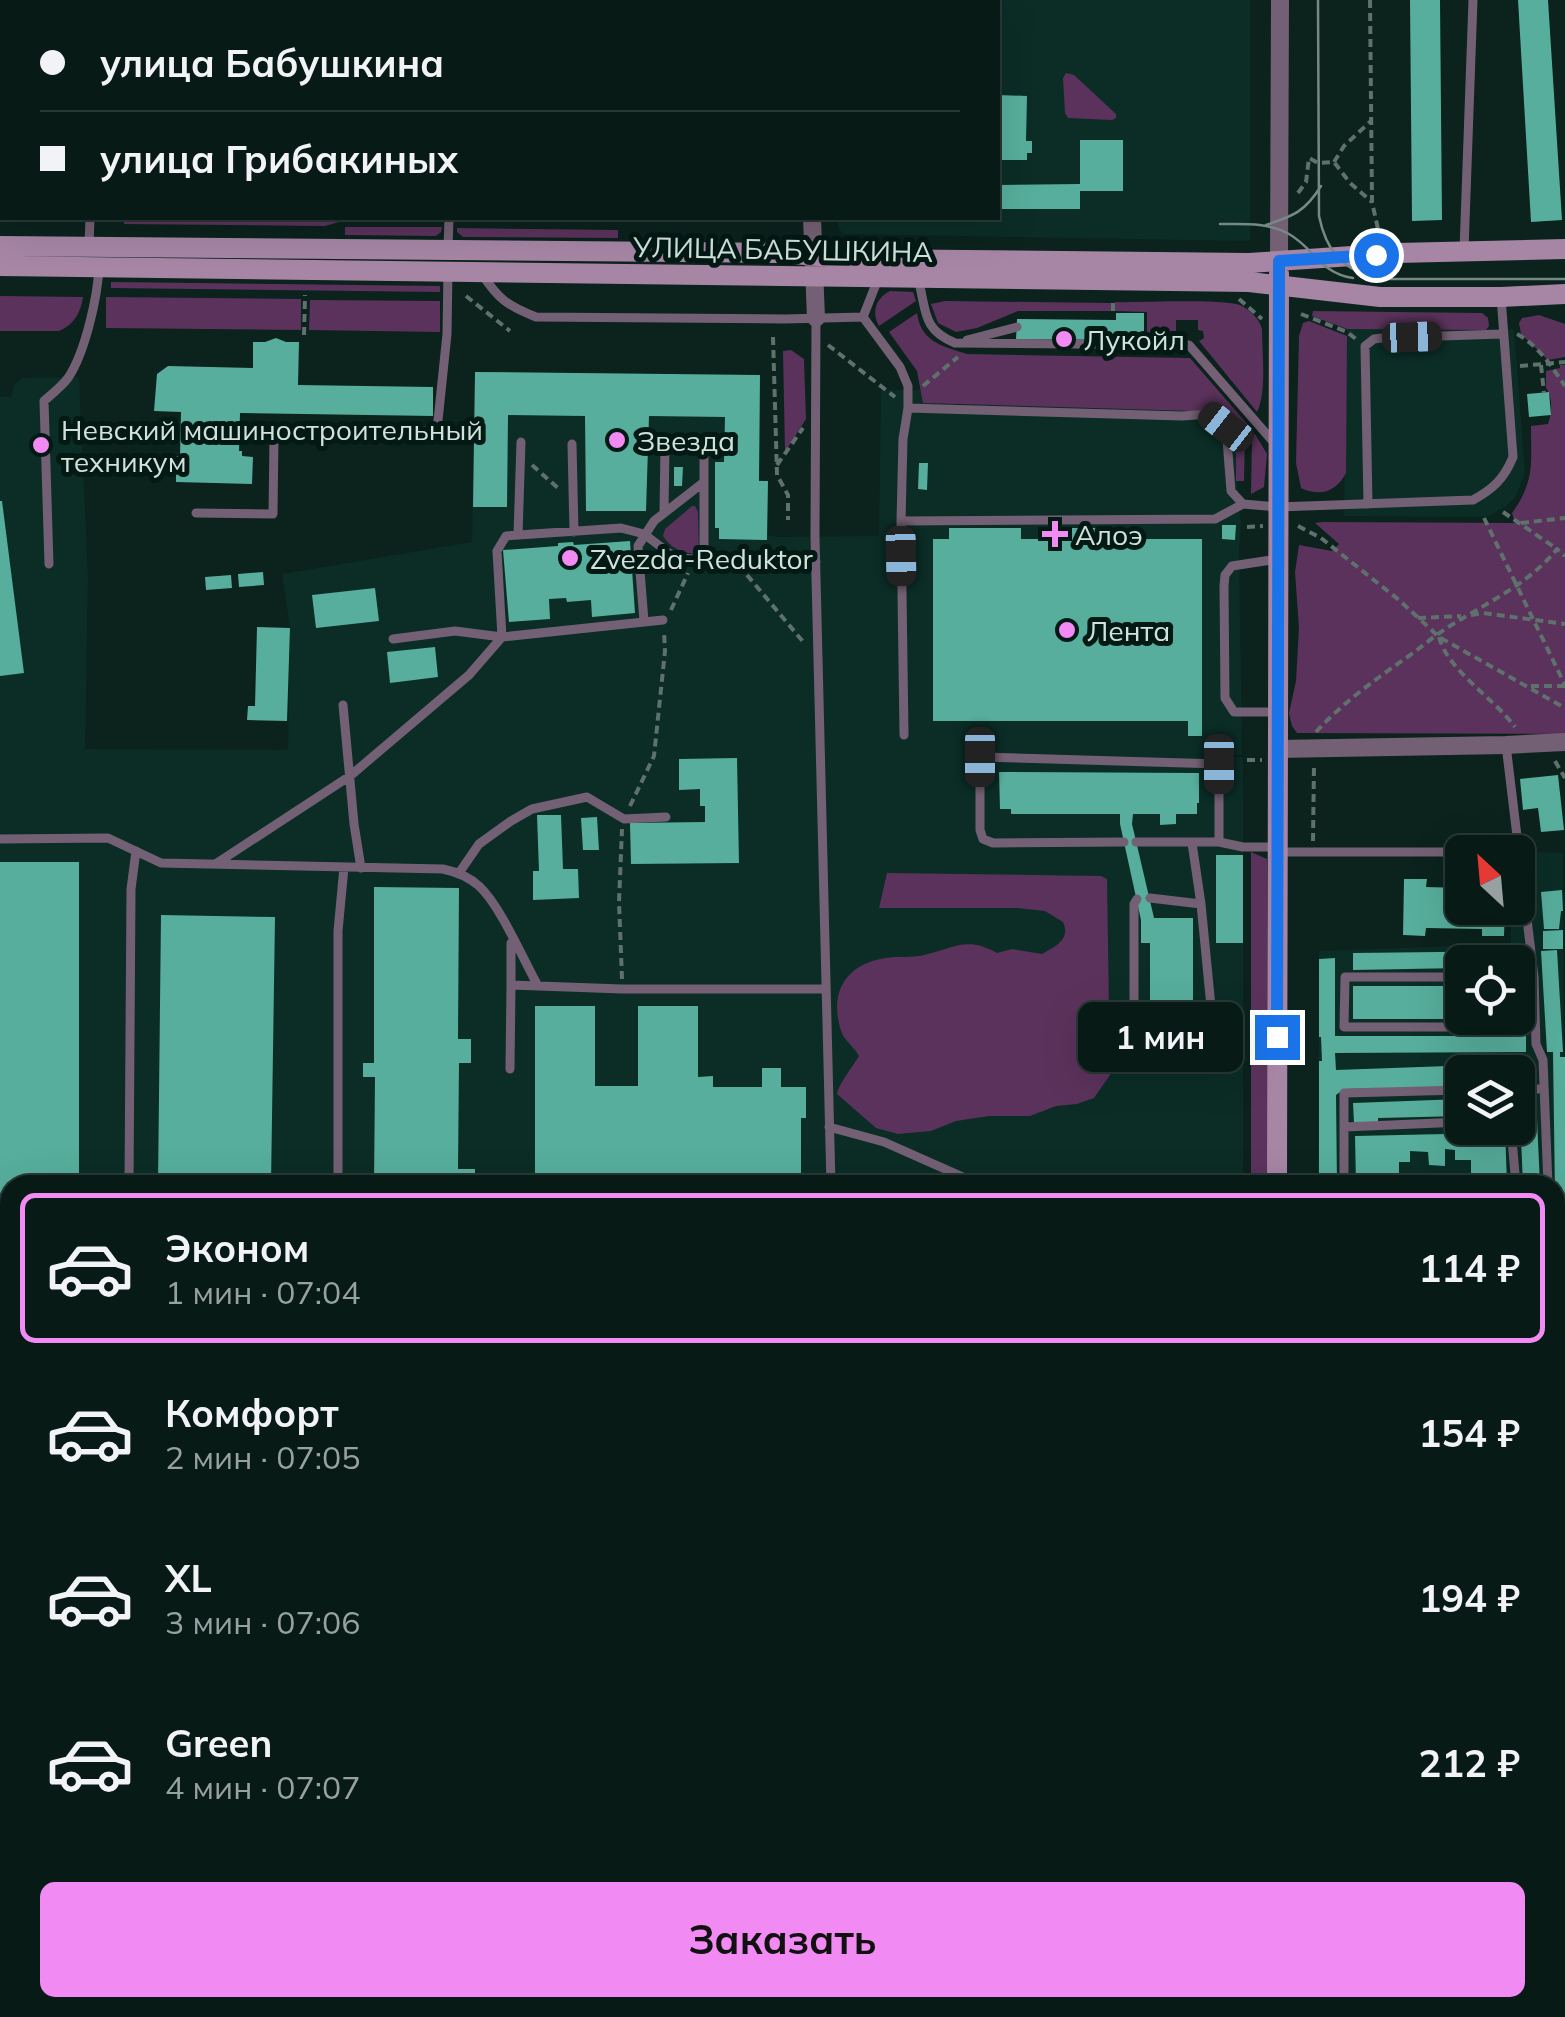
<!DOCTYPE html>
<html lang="ru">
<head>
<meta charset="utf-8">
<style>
	:root { --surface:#081a16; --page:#11231f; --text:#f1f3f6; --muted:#98a1a1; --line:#293835; --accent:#f28af3 }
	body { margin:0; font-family:Mulish,sans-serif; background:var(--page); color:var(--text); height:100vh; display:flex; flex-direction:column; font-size:38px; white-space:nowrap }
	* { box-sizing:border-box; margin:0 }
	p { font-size:32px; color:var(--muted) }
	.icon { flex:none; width:55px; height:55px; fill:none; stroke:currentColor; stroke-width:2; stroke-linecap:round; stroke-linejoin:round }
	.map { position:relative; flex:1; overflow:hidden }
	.sheet { position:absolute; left:0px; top:1175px; width:1565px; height:842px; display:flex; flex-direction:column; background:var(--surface); border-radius:30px 30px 0 0; box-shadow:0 10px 40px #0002,0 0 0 2px var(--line) }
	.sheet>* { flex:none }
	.hud { position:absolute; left:0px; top:0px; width:1000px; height:220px; box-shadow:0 10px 40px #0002,0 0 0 2px var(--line); display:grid; align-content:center; height:220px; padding:0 40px; background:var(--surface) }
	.needle { width:65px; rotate:334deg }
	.tools { position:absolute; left:1445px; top:835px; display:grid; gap:20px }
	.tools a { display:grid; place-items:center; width:90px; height:90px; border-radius:15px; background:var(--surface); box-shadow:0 10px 40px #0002,0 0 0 2px var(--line); font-size:50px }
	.end { position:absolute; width:45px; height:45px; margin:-22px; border:12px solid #1a73e8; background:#fff; box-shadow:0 0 0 5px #fff }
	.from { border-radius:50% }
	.bubble { position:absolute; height:70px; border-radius:15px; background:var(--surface); box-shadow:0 10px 40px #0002,0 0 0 2px var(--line); font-size:32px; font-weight:700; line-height:70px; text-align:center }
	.car { position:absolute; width:30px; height:60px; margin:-30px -15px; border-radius:12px; box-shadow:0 0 8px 2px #0007; background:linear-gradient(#222 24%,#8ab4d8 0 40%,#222 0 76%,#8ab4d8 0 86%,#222 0) }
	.hud b { display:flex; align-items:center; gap:35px; height:95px; font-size:38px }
	.hud b+b { border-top:2px solid var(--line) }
	.hud i { width:25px; height:25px; background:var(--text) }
	ul { padding:18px 0 0; list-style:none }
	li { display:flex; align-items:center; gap:30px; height:150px; margin:0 20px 15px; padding:0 20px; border:5px solid transparent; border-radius:15px }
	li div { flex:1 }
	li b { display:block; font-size:38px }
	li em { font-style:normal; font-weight:700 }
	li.on { border-color:var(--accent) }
	li>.icon { width:90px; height:90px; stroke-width:1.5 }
	.action { display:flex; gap:20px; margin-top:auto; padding:20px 40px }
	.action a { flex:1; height:115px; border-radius:15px; background:var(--accent); color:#111; font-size:40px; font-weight:700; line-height:115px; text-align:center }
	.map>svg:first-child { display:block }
	.built { fill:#0b2d26; fill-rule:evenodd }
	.green { fill:#5b325b }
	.building { fill:#57ae9c }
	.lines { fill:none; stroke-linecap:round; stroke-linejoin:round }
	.path { stroke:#5e716d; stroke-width:4; stroke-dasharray:8 5; stroke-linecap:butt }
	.lane { stroke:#746074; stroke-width:9 }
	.street { stroke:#746074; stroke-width:18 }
	.secondary { stroke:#a685a5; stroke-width:20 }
	.tram { stroke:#768984; stroke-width:2.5 }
	.route { stroke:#1a73e8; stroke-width:12 }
	.poi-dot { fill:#f28af3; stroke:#031914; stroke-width:4 }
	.labels { text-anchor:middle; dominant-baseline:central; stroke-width:10; stroke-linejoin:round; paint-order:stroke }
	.street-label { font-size:28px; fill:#d3e1dd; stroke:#031914 }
	.poi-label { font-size:28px; fill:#d3e1dd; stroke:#031914; text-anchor:start }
</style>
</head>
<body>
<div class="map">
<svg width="1565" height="2017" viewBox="0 0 1565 2017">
	<rect width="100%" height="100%" fill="#0b221d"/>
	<path class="built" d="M490 0H746V2H490Z
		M832 0H1250V241L843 234 839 229 838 218H998V2H832Z
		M1347 329H1514L1525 473 1515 498 1505 507 1489 516 1478 517 1344 516Z
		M475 372 760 375 759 480 768 481 767 535 777 537 879 536 881 390H941V404L1230 411 1237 421V481L1241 523 1239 552 1242 755 1187 754 1243 757V1185H10V2008H1242V2017H0V397H11L14 385 22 378 79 377 88 577 85 749 288 750 290 628 282 574 472 542Z
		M1511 851 1563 853 1565 1409H1555V1185H1318L1319 951 1511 944V908H1518V852ZM1462 962H1518V1018H1462ZM1462 1072H1518V1128H1462Z"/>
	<path class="green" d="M1066 73 1074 75 1116 114V118L1112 120 1068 118 1065 113 1063 78Z
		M123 218H436L432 220 339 222 325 226 124 224Z
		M345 227H442L441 232 436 236 345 235Z
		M457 228 618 230V238L463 237 457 232Z
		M111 282 440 286V292L111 288Z
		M890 291 913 292 916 301 879 326C871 312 876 298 890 291Z
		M0 296 83 297C81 312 74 325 59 331H0Z
		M106 297 301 299V330L106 328Z
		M310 300 440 301V332L309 330Z
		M945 301 1111 303V311H1018L977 328 956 332 938 323 931 304Z
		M1115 302C1140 303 1225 298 1242 306 1251 311 1260 320 1262 329 1262 352 1267 392 1257 412L1199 341 1204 338 1203 331 1198 330V320H1176V338H1147V312L1115 311Z
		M1313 311 1482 313 1488 318 1489 326 1486 330 1347 329 1312 316Z
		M917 313C921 342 942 346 967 354L1190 358 1249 426 1245 436 1244 481H1236V422L1228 412 923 403 917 371 889 332Z
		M1539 315 1565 324V357L1548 360 1521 334 1519 323 1522 318Z
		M1309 321 1347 336 1346 473C1336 492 1320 497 1301 488L1296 463 1299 336 1303 323Z
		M791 350 804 359 806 419 785 452 783 351Z
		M1560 365H1565V734L1297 733 1292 726 1289 713 1296 681 1299 628 1295 572 1299 545 1332 551 1339 544 1315 523 1322 522 1515 523 1512 513C1535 481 1531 464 1531 426L1548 424C1552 414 1553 397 1546 388V371L1560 368Z
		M1255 434 1267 454 1264 487 1251 494 1252 437Z
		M692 506H695L698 512 699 554C683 553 672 550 663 536L665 529Z
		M1251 852 1267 859 1268 1185H1251Z
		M887 873 1101 876 1107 879 1110 1075 1094 1098 1077 1104 1056 1106 1030 1116H989L956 1121 931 1131 898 1134 876 1128 837 1094C838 1085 853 1066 859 1056 854 1047 844 1040 841 1031 829 992 845 965 885 958 898 956 911 958 924 955 954 948 967 936 997 953L1012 949 1042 954C1055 946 1071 940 1063 922L1045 911 1017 908H879Z
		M1555 1409H1565V1751L1555 1750Z
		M1555 1892 1565 1893V2017H1315V2008H1555Z"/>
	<path class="building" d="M1410 0H1440L1442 220 1412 221Z
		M1518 0H1548L1562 220 1531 222Z
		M998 95 1027 96 1026 141H1032V153H1027V160H998Z
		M1080 140H1123V191H1080V209H998V185L1080 184Z
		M1116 313H1144V338H1120V340L1016 339 1017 319 1116 320Z
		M276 338 286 342H299L298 385 433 387V416L240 413 239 451H242V456L253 457 252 484 176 482V456H180L181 412 154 411 157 374 168 366 253 368V342H265Z
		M475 372 760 375 759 481H768L767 540 719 539V528H715V462H724L725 417 649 416 646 511H586L585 416 508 415 507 507H473Z
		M1549 392 1551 415 1529 417 1527 394Z
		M919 463H928L927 490 918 489Z
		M674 467H683L682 486H674Z
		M0 501H2L24 673 0 676Z
		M1222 525H1236L1235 540 1222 539Z
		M949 528H1021V539H1050V528H1138V539H1202V736H1188V721H933V539H949Z
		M630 541 635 613 592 617 591 600 567 602 566 598 549 599 550 619 509 622 503 550 558 546V543L573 542 574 545Z
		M263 572 264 585 239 587 238 574Z
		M231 575 232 588 206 590 205 577Z
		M375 588 379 621 316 628 312 595Z
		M257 627 290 628 287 721 247 720 248 706H255Z
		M435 647 438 677 390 683 387 652Z
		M737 758 739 863 631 864 630 823 705 822V806H700V789L679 790V759Z
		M999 772 1199 773V803H1197V814H1176V824L1160 825V814H1133L1132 824 1154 918H1193V1010L1195 1009 1196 1044 1153 1045 1154 1006 1150 1005V943H1141V920L1120 824V814H1011V809H1000Z
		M1558 775 1564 830 1541 832 1538 808 1523 810 1520 779Z
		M537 815H561L563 869H578L579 898 533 900V871H539Z
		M597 817 599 850H583L581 818Z
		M1216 855H1243V943H1216Z
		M0 862H79V1185H10V1527H0Z
		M1404 879H1427L1426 887 1462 888V908H1505L1504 936H1482V929L1426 928 1425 936 1403 935Z
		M374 887 459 888 458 1039H471V1063H459L458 1169H475V1185H374L375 1077H363V1063H374Z
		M1562 890 1563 911H1561L1559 929H1544L1541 892Z
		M161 915 275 917 271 1185H158Z
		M1563 930V949H1543V931Z
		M1557 950 1563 1052H1560V1057H1565V1195H1555L1553 1052H1547L1541 951Z
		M1527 951V968H1518V962H1462V968L1353 970V953Z
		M1335 958V1036H1526V1052L1335 1053 1336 1070 1535 1063 1536 1086H1518V1072H1462V1087L1344 1089 1336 1095 1337 1185H1319V1061H1322L1321 1037H1319V959Z
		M1353 986H1462V1019H1353Z
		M1518 986H1527V1019H1518Z
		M535 1006H595V1086H638V1006H698V1077L713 1076V1087H762V1068H781V1087H806V1118H801V1185H535Z
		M1536 1097 1540 1185H1523L1520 1115H1518V1098Z
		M1462 1099V1116L1378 1118V1122L1354 1123 1353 1103Z
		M1490 1128H1505L1507 1185H1471V1160H1455V1150L1445 1149V1166L1429 1165 1428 1152 1410 1151V1162H1399V1177L1389 1178 1390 1185H1356L1355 1136 1490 1133Z
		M1555 1382H1565V1400L1555 1401Z
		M10 1685V1721H0V1686Z
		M0 1802H10V1821H0Z
		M1555 1852H1565V1878H1555Z
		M0 1868H10V1895L0 1896Z
		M597 2008H773L772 2017H597Z"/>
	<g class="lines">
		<path class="path" d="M170 0V2
			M1370 0 1372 202 1380 238
			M21 2 22 0
			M109 2 110 0
			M146 2V0
			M294 2V0
			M308 2V0
			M426 2V0
			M0 45H2
			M1 89 2 117
			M0 157H2
			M1334 162 1344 146 1371 121
			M1298 193 1306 182 1309 158 1318 163 1334 162 1350 183 1372 202
			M466 296 510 331
			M1239 299 1262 319
			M1113 311V298
			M1301 314 1347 332 1356 339
			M1517 334C1538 345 1552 367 1565 386
			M304 335 305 295
			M773 337 777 475 788 495V520
			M828 345 895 397
			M1541 365 1544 393
			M1520 366 1565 362
			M923 386 958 357
			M532 465 559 489
			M777 465 803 428
			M1503 512 1557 549
			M1484 518 1565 685
			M1521 523 1565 518
			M1298 526 1321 538 1399 600 1439 637 1565 708
			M1247 527 1263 526
			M747 575 805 644
			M671 610 688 573
			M1471 615 1483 613 1565 624
			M1418 618 1461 616
			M1439 637C1448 671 1494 698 1515 727
			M1531 686H1565
			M1316 732C1344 701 1379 677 1413 653 1425 644 1437 634 1450 626 1488 602 1529 584 1557 549L1565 556
			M1247 760H1262
			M1555 761 1565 778
			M630 806 654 756 665 651 664 631
			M1313 841 1314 765
			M622 979 619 902 622 829
			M1555 1531H1565
			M1555 1888 1565 1889
			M830 2008V2017"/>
		<path class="lane" d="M341 0V2
			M93 2V0
			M235 2V0
			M451 2V0
			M0 8 2 5
			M0 79H2
			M0 186H2
			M89 245 90 218
			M448 249 449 218
			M1464 250 1473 0
			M482 274C498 299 508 306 536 317L785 319 863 317
			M918 279C927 310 921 329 955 343L1189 345 1276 445
			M863 317 900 367 908 386V408L903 439 901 521 904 735
			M863 317 878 279
			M816 318 815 537 831 1185
			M967 340 1017 327
			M908 408 1182 416 1209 414 1226 427 1231 491 1243 504
			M572 444 574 532
			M1368 504 1365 346 1374 339 1382 338 1502 334
			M196 513 273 514 274 437 437 430 447 334 448 270
			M664 513 665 446 674 440 700 442 704 452V561
			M901 521 1215 519 1243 504 1278 507 1473 500C1493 489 1504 479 1513 457L1501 297
			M518 535 521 442
			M1278 559 1232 566 1225 575 1224 586 1225 698 1234 712H1278
			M49 564 44 401C52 394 62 386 68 378 85 353 98 296 99 266
			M644 621 638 546 654 521 704 482
			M393 639 455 631 502 637 497 551 506 536 621 528 644 534 669 553 679 558 743 563 816 562
			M343 705 354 824 361 868
			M1506 745 1534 977 1536 1044 1543 1060 1548 1185
			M0 839 108 838 161 863 443 869C457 872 469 877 479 886 500 905 523 959 538 986
			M1124 842 993 843 983 839 980 830V757L1219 764V842
			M1136 842H1219L1243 847H1275
			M1280 852H1464
			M217 863 350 776 469 675 502 637 663 620
			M459 873 479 844 511 821 532 809 587 797 624 819 666 817
			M1150 898 1201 904
			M1137 899 1134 904V1059L1166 1069 1217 1068 1201 904 1192 843
			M511 943V985
			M1462 977H1345L1344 1027H1535
			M1518 977H1534
			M510 1069 511 985 622 989H826
			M1518 1089H1544
			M829 1127 884 1142 981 1185
			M1344 1127 1462 1122
			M1511 1128 1516 1185
			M129 1185 131 889 136 851
			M338 1185V931L344 867
			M1344 1185V1093L1462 1090
			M1405 1185C1418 1179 1434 1172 1445 1185
			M1555 1762H1565
			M0 1970 10 1971
			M793 2008 798 2017
			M851 2008V2017
			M204 2017V2008
			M541 2017V2008
			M1089 2017 1092 2008"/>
		<path class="street" d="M807 0V2
			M812 218 816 318
			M1279 261 1280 0
			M1277 749 1506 745 1565 742"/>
		<path class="secondary" d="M0 246 778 253 861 259 1249 263 1397 253 1565 249
			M0 266 1249 282 1380 297H1501L1565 294
			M1277 1185 1279 273
			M1277 2017V2008"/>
		<path class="tram" d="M1318 0 1319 216C1327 255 1346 273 1385 279H1565
			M1220 224C1244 224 1267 222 1289 234 1315 249 1320 273 1353 278
			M1266 225C1293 216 1305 212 1321 186"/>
	</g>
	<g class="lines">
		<path class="route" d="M1277 1037 1279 261 1376 255"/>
	</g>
	<g class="poi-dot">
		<circle cx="1064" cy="339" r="10"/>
		<circle cx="617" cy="440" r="10"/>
		<circle cx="41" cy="445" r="10"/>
		<path d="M1050 519h10v10h10v10h-10v10h-10v-10h-10v-10h10z"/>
		<circle cx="570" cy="558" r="10"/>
		<circle cx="1067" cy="630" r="10"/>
	</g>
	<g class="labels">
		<g class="street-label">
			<text transform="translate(783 249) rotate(1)">УЛИЦА БАБУШКИНА</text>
		</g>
		<g class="poi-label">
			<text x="1084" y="339">Лукойл</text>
			<text x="61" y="429">Невский машиностроительный<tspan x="61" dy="32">техникум</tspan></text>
			<text x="637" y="440">Звезда</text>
			<text x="1075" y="534">Алоэ</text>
			<text x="590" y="558">Zvezda-Reduktor</text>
			<text x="1087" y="630">Лента</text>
		</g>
	</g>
</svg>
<div class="tools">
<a><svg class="needle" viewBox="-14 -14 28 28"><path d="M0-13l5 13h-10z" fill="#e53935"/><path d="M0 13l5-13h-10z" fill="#98a1a1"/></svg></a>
<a><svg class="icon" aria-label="locate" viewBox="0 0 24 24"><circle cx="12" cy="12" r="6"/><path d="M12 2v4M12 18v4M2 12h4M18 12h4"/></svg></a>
<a><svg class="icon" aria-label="layers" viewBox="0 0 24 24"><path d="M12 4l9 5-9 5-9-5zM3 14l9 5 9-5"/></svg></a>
</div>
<i class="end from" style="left:1376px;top:255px"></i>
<i class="end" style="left:1277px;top:1037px"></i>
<div class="bubble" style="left:1078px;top:1002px;width:165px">1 мин</div>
<i class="car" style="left:1412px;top:337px;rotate:88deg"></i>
<i class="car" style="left:1226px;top:427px;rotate:308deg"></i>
<i class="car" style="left:901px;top:556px;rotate:179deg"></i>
<i class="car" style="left:980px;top:757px;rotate:180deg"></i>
<i class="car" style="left:1219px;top:764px;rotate:180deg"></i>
<div class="hud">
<b><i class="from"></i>улица Бабушкина</b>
<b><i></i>улица Грибакиных</b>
</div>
<section class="sheet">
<ul>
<li class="on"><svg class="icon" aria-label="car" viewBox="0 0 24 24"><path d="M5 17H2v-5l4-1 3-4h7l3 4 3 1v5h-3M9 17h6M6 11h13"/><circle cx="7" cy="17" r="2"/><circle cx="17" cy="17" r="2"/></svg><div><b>Эконом</b><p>1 мин · 07:04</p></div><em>114 ₽</em></li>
<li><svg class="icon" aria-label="car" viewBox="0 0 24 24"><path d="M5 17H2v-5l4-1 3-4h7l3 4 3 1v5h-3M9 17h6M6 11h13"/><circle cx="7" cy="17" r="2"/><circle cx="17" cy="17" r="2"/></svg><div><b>Комфорт</b><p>2 мин · 07:05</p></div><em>154 ₽</em></li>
<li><svg class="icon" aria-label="car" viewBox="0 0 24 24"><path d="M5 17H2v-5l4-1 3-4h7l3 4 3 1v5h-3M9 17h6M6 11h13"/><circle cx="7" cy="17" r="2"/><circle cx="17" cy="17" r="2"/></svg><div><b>XL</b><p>3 мин · 07:06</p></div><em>194 ₽</em></li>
<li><svg class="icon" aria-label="car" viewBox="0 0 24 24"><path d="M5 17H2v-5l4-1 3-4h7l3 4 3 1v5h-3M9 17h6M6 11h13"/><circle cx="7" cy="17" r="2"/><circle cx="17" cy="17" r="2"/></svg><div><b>Green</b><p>4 мин · 07:07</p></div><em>212 ₽</em></li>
</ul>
<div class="action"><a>Заказать</a></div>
</section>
</div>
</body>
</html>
